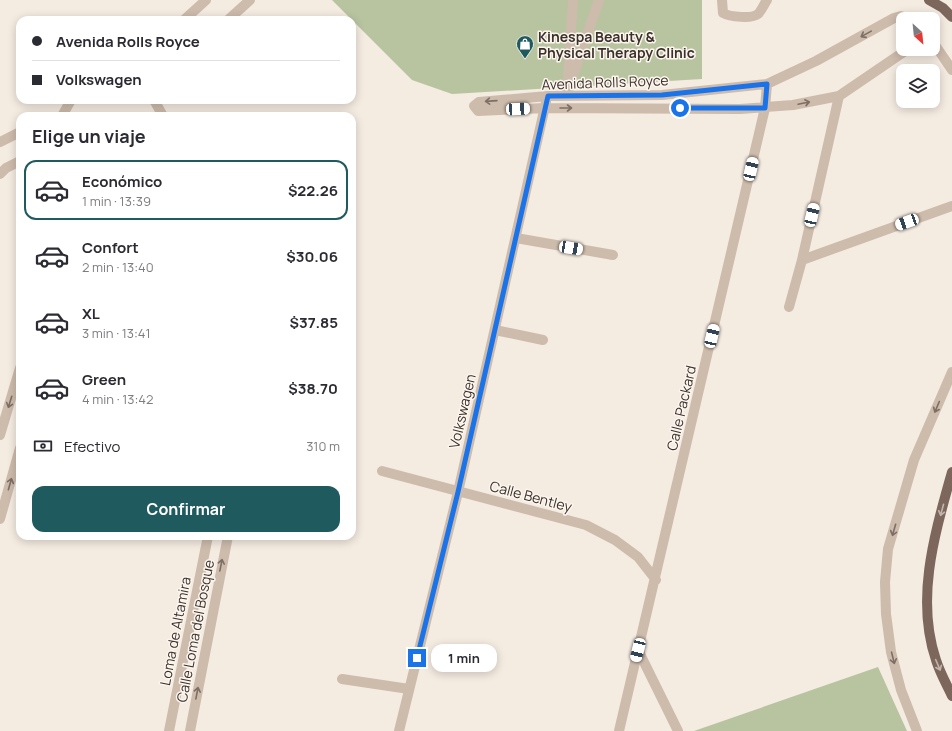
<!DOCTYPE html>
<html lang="es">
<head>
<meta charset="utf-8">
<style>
	:root { --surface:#fff; --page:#f2f2f3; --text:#2b2b33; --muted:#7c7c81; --line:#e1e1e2; --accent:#1f5a5e }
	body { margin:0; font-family:Manrope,sans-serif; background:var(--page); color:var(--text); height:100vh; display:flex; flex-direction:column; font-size:15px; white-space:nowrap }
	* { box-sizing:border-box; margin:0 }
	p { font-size:13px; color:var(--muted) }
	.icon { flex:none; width:22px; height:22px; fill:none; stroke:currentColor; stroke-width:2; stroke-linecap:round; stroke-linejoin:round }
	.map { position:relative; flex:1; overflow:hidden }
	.details { position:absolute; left:16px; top:112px; width:340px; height:428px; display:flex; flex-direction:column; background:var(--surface); border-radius:12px; box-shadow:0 2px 10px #0003 }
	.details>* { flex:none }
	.guide { position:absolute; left:16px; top:16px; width:340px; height:88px; border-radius:12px; box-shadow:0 2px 10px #0003; display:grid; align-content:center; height:88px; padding:0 16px; background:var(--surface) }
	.needle { width:26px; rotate:153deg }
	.tools { position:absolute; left:896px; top:12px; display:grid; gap:8px }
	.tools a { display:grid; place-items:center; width:44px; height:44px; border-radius:8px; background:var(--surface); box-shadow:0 2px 10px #0003; font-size:20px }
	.end { position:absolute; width:18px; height:18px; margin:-9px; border:5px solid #1a73e8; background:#fff; box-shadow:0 0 0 2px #fff }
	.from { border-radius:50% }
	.bubble { position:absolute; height:28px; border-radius:12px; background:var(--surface); box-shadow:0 2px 10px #0003; font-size:13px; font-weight:700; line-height:28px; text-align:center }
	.car { position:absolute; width:12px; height:24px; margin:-12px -6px; border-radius:5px; box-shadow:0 0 3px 1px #0007; background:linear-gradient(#fff 24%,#345 0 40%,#fff 0 76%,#345 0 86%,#fff 0) }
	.guide b { display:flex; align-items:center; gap:14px; height:38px; font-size:15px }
	.guide b+b { border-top:1px solid var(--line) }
	.guide i { width:10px; height:10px; background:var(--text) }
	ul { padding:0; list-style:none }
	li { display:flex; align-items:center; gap:12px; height:60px; margin:0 8px 6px; padding:0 8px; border:2px solid transparent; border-radius:12px }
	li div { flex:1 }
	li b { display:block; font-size:15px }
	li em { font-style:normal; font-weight:700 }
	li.active { border-color:var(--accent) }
	li>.icon { width:36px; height:36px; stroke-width:1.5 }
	h2 { padding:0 16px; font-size:18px; line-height:48px }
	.pay { display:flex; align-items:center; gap:10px; height:44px; padding:0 16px; font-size:15px }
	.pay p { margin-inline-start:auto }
	.cta { display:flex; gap:8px; margin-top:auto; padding:8px 16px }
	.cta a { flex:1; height:46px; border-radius:12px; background:var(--accent); color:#fff; font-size:16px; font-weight:700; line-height:46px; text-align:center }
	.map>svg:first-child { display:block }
	.green { fill:#b8c4a0 }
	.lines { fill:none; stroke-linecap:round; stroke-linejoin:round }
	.minor { stroke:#cdbbac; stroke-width:10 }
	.major { stroke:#7d675c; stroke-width:10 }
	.oneway { stroke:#7d6f65 }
	.oneway2 { stroke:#c2b5ac }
	.route { stroke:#1a73e8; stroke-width:5 }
	.labels { text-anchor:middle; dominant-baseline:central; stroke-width:3; stroke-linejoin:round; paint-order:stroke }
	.poi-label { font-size:14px; font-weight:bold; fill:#3b302b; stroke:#fbf5ee; text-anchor:start }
	.street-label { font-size:14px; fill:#3b302b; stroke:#fbf5ee }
</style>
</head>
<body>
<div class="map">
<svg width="952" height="731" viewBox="0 0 952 731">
	<rect width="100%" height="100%" fill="#f4ebe1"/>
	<path class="green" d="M332 0H702V79L452 94 412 80Z
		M878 667 907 731H694Z"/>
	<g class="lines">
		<path class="minor" d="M573 0 567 93 599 0
			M722 0 723 13C730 17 752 19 758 14 762 10 764 4 767 0
			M908 19 901 16 894 18 816 61 767 84 662 95 548 96 479 102 474 106 478 111 545 108 740 109 793 105 839 96 908 49
			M184 20 206 0
			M228 20 250 0
			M933 42 952 70
			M154 100 163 116
			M62 116 71 100
			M0 142 20 132
			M0 174 6 168 20 161
			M516 238 613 255
			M802 260 952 206
			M789 307 802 260 839 96
			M495 330 543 340
			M0 435 20 368
			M382 471 586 525 615 540 638 557 656 580
			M0 519 20 448
			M638 650 678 731
			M342 679 409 689
			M169 731 208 536
			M190 731 228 536
			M399 731 458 492 546 102
			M619 731 765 108 767 84
			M917 731 901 690 891 652 886 614 885 582 888 549 914 460 952 372"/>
		<path class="major" d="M929 0 943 8 952 17
			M952 472C935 533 915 598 936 660 940 673 947 685 952 696"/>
	</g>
	<defs><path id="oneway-shaft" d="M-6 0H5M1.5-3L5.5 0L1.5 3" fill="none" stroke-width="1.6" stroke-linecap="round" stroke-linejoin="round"/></defs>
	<g class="oneway">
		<use href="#oneway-shaft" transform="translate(866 34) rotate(151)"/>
		<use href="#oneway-shaft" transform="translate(491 101) rotate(176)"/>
		<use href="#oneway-shaft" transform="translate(804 103) rotate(-12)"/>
		<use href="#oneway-shaft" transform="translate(566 108)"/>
		<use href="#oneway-shaft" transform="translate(10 402) rotate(107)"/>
		<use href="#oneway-shaft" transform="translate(937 407) rotate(113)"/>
		<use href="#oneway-shaft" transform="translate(10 484) rotate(-74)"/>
		<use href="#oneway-shaft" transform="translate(894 530) rotate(106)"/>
		<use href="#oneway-shaft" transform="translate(221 565) rotate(-79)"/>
		<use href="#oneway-shaft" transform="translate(893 658) rotate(76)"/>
		<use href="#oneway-shaft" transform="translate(197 693) rotate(-79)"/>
	</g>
	<g class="oneway2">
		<use href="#oneway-shaft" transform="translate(942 510) rotate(105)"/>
		<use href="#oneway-shaft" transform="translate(938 665) rotate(67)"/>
	</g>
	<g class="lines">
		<path class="route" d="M417 658 458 492 548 96 662 95 767 84 765 108H680"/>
	</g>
	<defs>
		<g id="shop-pin" transform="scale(0.9)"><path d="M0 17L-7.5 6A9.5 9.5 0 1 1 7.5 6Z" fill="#1f5a5e" stroke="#fbf5ee"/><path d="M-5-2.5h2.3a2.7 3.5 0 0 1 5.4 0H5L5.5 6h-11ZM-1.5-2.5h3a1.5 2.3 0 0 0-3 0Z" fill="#fff"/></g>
	</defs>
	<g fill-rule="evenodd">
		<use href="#shop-pin" x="525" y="44"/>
	</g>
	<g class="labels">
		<g class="poi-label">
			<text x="538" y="36">Kinespa Beauty &amp;<tspan x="538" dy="16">Physical Therapy Clinic</tspan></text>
		</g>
		<g class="street-label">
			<text transform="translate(605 82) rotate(-2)">Avenida Rolls Royce</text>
			<text transform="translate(681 408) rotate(-77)">Calle Packard</text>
			<text transform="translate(462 411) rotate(-77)">Volkswagen</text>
			<text transform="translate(531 496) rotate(15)">Calle Bentley</text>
			<text transform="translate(175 631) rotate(-79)">Loma de Altamira</text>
			<text transform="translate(195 631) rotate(-79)">Calle Loma del Bosque</text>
		</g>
	</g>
</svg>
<div class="tools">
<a><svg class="needle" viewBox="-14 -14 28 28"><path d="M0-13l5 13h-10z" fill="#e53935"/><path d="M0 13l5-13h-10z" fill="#7c7c81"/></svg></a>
<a><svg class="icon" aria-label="layers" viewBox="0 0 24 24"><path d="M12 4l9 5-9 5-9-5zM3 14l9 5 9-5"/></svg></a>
</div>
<i class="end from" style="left:680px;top:108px"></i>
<i class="end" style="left:417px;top:658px"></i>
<div class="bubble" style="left:431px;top:644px;width:66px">1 min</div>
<i class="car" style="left:518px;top:109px;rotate:87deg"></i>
<i class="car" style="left:751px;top:169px;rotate:13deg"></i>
<i class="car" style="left:812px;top:215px;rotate:13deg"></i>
<i class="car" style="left:907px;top:222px;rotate:250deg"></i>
<i class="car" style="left:571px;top:248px;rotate:100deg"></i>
<i class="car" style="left:712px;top:336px;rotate:13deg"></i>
<i class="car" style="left:638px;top:650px;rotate:194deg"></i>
<div class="guide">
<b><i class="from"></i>Avenida Rolls Royce</b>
<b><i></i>Volkswagen</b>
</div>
<section class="details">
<h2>Elige un viaje</h2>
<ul>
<li class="active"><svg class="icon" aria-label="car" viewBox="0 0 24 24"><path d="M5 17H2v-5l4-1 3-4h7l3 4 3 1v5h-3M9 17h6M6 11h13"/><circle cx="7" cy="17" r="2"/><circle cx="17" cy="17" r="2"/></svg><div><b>Económico</b><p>1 min · 13:39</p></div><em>$22.26</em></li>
<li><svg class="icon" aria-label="car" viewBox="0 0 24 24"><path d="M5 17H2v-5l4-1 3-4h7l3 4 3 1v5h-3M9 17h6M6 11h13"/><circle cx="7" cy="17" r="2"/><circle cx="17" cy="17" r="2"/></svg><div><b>Confort</b><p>2 min · 13:40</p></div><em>$30.06</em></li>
<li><svg class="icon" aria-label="car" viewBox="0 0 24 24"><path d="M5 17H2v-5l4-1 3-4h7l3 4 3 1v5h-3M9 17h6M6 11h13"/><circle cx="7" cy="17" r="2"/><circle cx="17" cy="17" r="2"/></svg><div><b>XL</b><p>3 min · 13:41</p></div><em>$37.85</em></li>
<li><svg class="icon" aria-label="car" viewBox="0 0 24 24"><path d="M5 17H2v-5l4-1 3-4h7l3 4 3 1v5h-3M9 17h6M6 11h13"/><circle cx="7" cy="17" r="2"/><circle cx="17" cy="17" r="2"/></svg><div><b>Green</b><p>4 min · 13:42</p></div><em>$38.70</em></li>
</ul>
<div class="pay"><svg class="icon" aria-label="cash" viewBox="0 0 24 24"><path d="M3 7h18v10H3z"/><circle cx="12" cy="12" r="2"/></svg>Efectivo<p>310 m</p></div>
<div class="cta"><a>Confirmar</a></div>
</section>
</div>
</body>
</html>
